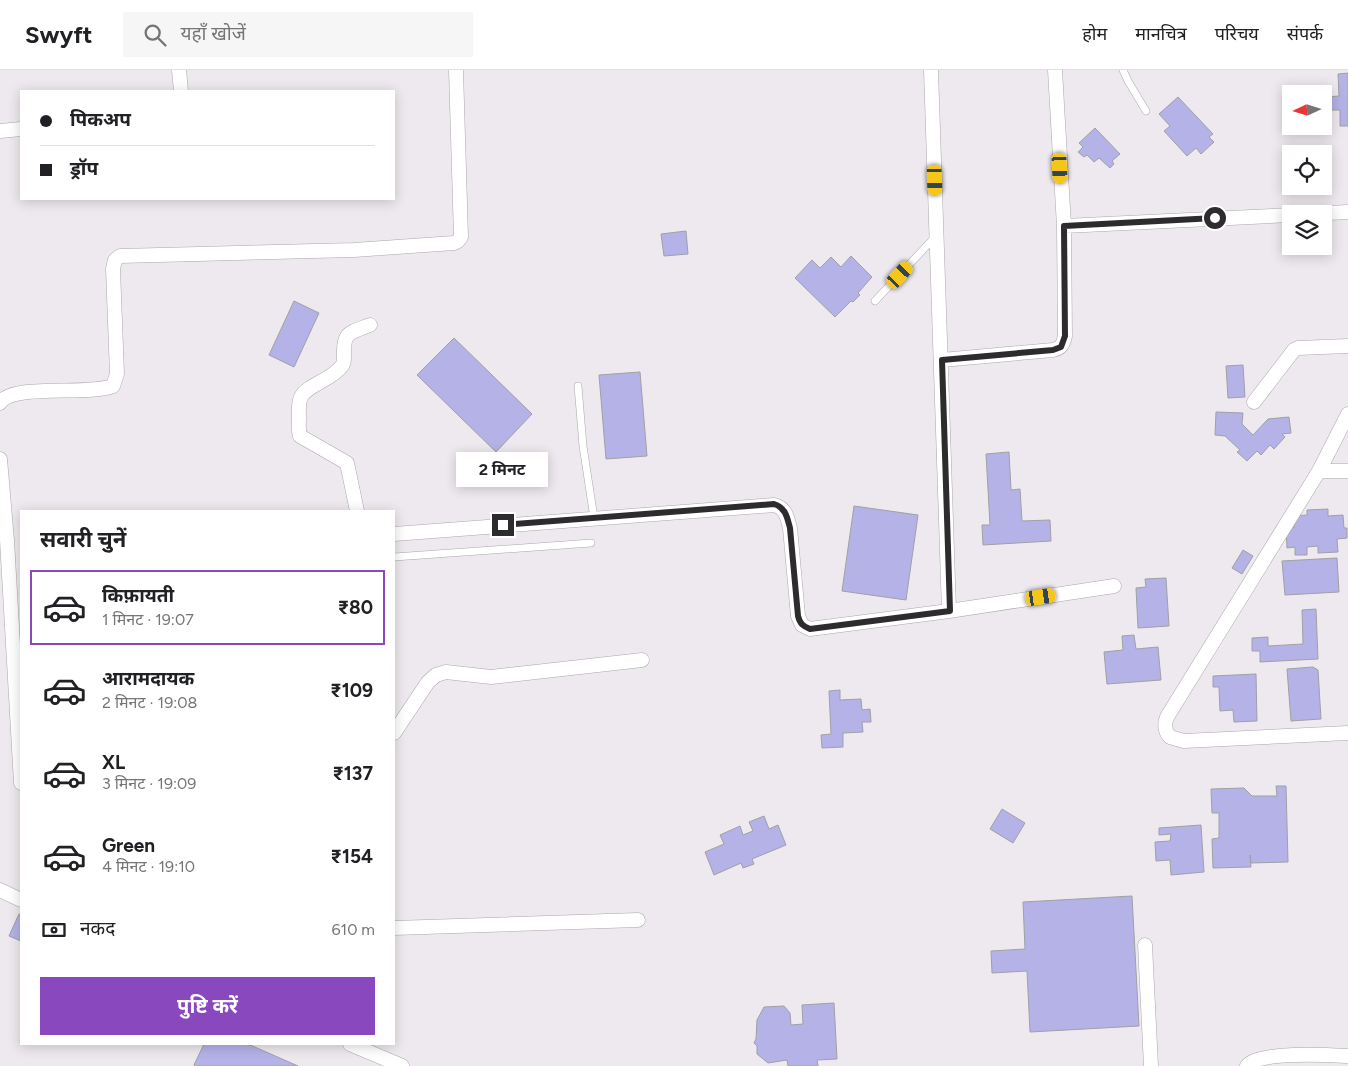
<!DOCTYPE html>
<html lang="hi">
<head>
<meta charset="utf-8">
<style>
	:root { --surface:#fff; --page:#f6f6f6; --text:#202124; --muted:#757577; --line:#e0e0e0; --accent:#8948bd }
	body { margin:0; font-family:Figtree,"Noto Sans Devanagari",sans-serif; background:var(--page); color:var(--text); height:100vh; display:flex; flex-direction:column; font-size:19px; white-space:nowrap }
	* { box-sizing:border-box; margin:0 }
	p { font-size:16px; color:var(--muted) }
	.icon { flex:none; width:28px; height:28px; fill:none; stroke:currentColor; stroke-width:2; stroke-linecap:round; stroke-linejoin:round }
	.map { position:relative; flex:1; overflow:hidden }
	.side { position:absolute; left:20px; top:440px; width:375px; height:535px; display:flex; flex-direction:column; background:var(--surface); border-radius:0px; box-shadow:0 2px 12px #0003 }
	.side>* { flex:none }
	.hud { position:absolute; left:20px; top:20px; width:375px; height:110px; border-radius:0px; box-shadow:0 2px 12px #0003; display:grid; align-content:center; height:110px; padding:0 20px; background:var(--surface) }
	.needle { width:32px; rotate:266deg }
	.buttons { position:absolute; left:1282px; top:15px; display:grid; gap:10px }
	.buttons a { display:grid; place-items:center; width:50px; height:50px; border-radius:0px; background:var(--surface); box-shadow:0 2px 12px #0003; font-size:25px }
	.end { position:absolute; width:22px; height:22px; margin:-11px; border:6px solid #2d2b2d; background:#fff; box-shadow:0 0 0 2px #fff }
	.from { border-radius:50% }
	.bubble { position:absolute; height:35px; border-radius:0px; background:var(--surface); box-shadow:0 2px 12px #0003; font-size:16px; font-weight:700; line-height:35px; text-align:center }
	.car { position:absolute; width:15px; height:30px; margin:-15px -8px; border-radius:6px; box-shadow:0 0 4px 1px #0007; background:linear-gradient(#f5c518 24%,#345 0 40%,#f5c518 0 76%,#345 0 86%,#f5c518 0) }
	.hud b { display:flex; align-items:center; gap:18px; height:48px; font-size:19px }
	.hud b+b { border-top:1px solid var(--line) }
	.hud i { width:12px; height:12px; background:var(--text) }
	ul { padding:0; list-style:none }
	li { display:flex; align-items:center; gap:15px; height:75px; margin:0 10px 8px; padding:0 10px; border:2px solid transparent; border-radius:0px }
	li div { flex:1 }
	li b { display:block; font-size:19px }
	li em { font-style:normal; font-weight:700 }
	li.on { border-color:var(--accent) }
	li>.icon { width:45px; height:45px; stroke-width:1.5 }
	h2 { padding:0 20px; font-size:22px; line-height:60px }
	.pay { display:flex; align-items:center; gap:12px; height:55px; padding:0 20px; font-size:19px }
	.pay p { margin-inline-start:auto }
	.button { display:flex; gap:10px; margin-top:auto; padding:10px 20px }
	.button a { flex:1; height:58px; border-radius:0px; background:var(--accent); color:#fff; font-size:20px; font-weight:700; line-height:58px; text-align:center }
	header { display:flex; align-items:center; gap:30px; box-sizing:border-box; height:70px; padding:0 25px; background:var(--surface); border-bottom:1px solid var(--line) }
	header strong { font-size:24px }
	nav { display:flex; gap:28px; margin-inline-start:auto; font-size:18px }
	.search { width:350px; height:45px; background:var(--page); display:flex; align-items:center; gap:12px; box-sizing:border-box; padding:0 18px; border-radius:0px; color:var(--muted); font-size:19px }
	.map>svg:first-child { display:block }
	.building { fill:#b4b2e7; stroke:#a0a0a5 }
	.lines { fill:none; stroke-linecap:round; stroke-linejoin:round }
	.lane-casing { stroke:#aba7ab; stroke-width:8 }
	.street-casing { stroke:#aba7ab; stroke-width:15 }
	.lane { stroke:#fff; stroke-width:7 }
	.street { stroke:#fff; stroke-width:14 }
	.route { stroke:#2d2b2d; stroke-width:6 }
</style>
</head>
<body>
<header>
<strong>Swyft</strong>
<div class="search"><svg class="icon" aria-label="search" viewBox="0 0 24 24"><circle cx="10" cy="10" r="6"/><path d="M15 15l6 6"/></svg>यहाँ खोजें</div>
<nav><a>होम</a><a>मानचित्र</a><a>परिचय</a><a>संपर्क</a></nav>
</header>
<div class="map">
<svg width="1348" height="996" viewBox="0 0 1348 996">
	<rect width="100%" height="100%" fill="#eee9ee"/>
	<path class="building" d="M1348 3V56H1340V40H1327L1326 27 1339 26 1338 4Z
		M1178 27 1213 64 1209 67 1214 72 1201 84 1196 78 1187 86 1164 61 1170 56 1159 44Z
		M1095 58 1120 84 1112 91 1114 94 1110 98 1099 88 1094 92 1087 85 1084 87 1078 82 1083 77 1079 73Z
		M686 161 688 184 664 186 661 164Z
		M851 186 872 207 858 223 860 225 853 232 851 231 835 247 795 208 812 190 820 198 831 187 841 197Z
		M294 231 319 243 294 297 269 285Z
		M454 268 532 344 496 382 417 305Z
		M1243 295 1245 327 1228 328 1226 296Z
		M640 302 647 386 606 389 599 305Z
		M1216 342 1243 343 1242 354 1253 365 1268 349 1289 347 1291 363 1282 364 1285 367 1274 379 1270 375 1261 385 1257 381 1247 391 1237 382 1240 380 1225 366 1215 365Z
		M1009 382 1011 420 1020 419 1022 451 1050 450 1051 471 983 475 982 455H990L986 384Z
		M854 436 918 445 906 530 842 521Z
		M1328 439V446L1343 445 1344 458H1347V468L1337 469 1338 482 1318 483V476L1307 477V485H1295V477L1287 478 1286 457H1294V446L1307 445V440Z
		M1243 480 1253 486 1242 504 1232 498Z
		M1337 488 1339 522 1285 525 1282 491Z
		M1166 508 1169 556 1138 558 1136 518 1146 517 1145 509Z
		M1316 539 1318 589 1260 592V581H1252V568L1268 567V576L1303 574 1302 540Z
		M1134 565 1136 579 1158 577 1161 610 1107 614 1104 582 1123 580 1122 566Z
		M1313 597 1318 600 1321 649 1291 651 1287 599Z
		M1256 604 1257 651 1234 652 1233 640 1220 641 1219 617H1213V606Z
		M840 620V630L861 629 862 640 870 639 871 652H862L863 662 843 663V677L822 678 821 665 831 664 829 621Z
		M1276 716H1286L1288 792 1251 793 1250 785 1251 797 1213 798 1212 769 1219 768V743H1212L1211 719 1244 718 1252 726H1277Z
		M1002 739 1025 753 1013 773 990 759Z
		M764 746 769 759 778 755 786 775 752 789 754 794 743 798 741 793 714 805 705 782 724 774 720 765 740 756 743 765 753 761 749 752Z
		M1201 755 1204 802 1171 805 1170 790 1156 791 1155 772 1170 771 1171 764 1159 765V758Z
		M1132 826 1139 956 1030 962 1027 901 992 903 991 881 1025 879 1023 832Z
		M19 844 21 845V871L9 866Z
		M834 933 837 989 817 990 818 996H788L787 990 768 993 757 984V976L754 973 756 969 757 950 764 937 784 936 790 943 791 955 803 954 802 935Z
		M204 974H248L298 996H195L194 995Z"/>
	<g class="lines">
		<g class="lane-casing">
			<path id="lane" d="M1123 0 1128 11 1146 41
				M875 231 935 167
				M578 316 583 376 594 448
				M394 487 591 473"/>
		</g>
		<g class="street-casing">
			<path id="street" d="M179 0 181 21
				M931 0 949 541
				M0 61 21 59
				M1310 144 1348 142
				M1064 156 1291 145
				M942 290 1053 280C1061 278 1063 275 1065 266L1064 156 1055 0
				M1254 332 1294 280 1298 278 1348 276
				M0 333C11 313 88 326 113 316L117 304 113 199 115 190 120 186 354 180 454 173 458 171 461 167 456 0
				M1348 344 1319 401 1167 647C1164 654 1165 662 1170 667L1184 671 1348 663
				M0 389 7 470 21 713
				M1319 401H1348
				M357 441 347 393 300 366C298 360 299 353 299 347 299 341 298 333 301 327 307 315 331 310 341 297 344 294 344 291 344 286 343 262 349 263 370 255
				M394 464 774 435C786 438 787 447 790 458L798 546 802 555 810 559 949 541 1114 516
				M394 663 428 612 436 605 446 602 491 607 642 590
				M0 820 21 830
				M394 858 638 850
				M1145 875 1151 996
				M350 974 402 996
				M1247 996C1257 981 1329 985 1348 986"/>
		</g>
		<use href="#lane" class="lane"/>
		<use href="#street" class="street"/>
	</g>
	<g class="lines">
		<path class="route" d="M503 455 774 434C786 438 787 447 790 458L798 546C800 554 803 556 810 559L950 541 942 290 1053 280 1061 277 1065 266 1064 156 1215 148"/>
	</g>
</svg>
<div class="buttons">
<a><svg class="needle" viewBox="-14 -14 28 28"><path d="M0-13l5 13h-10z" fill="#e53935"/><path d="M0 13l5-13h-10z" fill="#757577"/></svg></a>
<a><svg class="icon" aria-label="locate" viewBox="0 0 24 24"><circle cx="12" cy="12" r="6"/><path d="M12 2v4M12 18v4M2 12h4M18 12h4"/></svg></a>
<a><svg class="icon" aria-label="layers" viewBox="0 0 24 24"><path d="M12 4l9 5-9 5-9-5zM3 14l9 5 9-5"/></svg></a>
</div>
<i class="end from" style="left:1215px;top:148px"></i>
<i class="end" style="left:503px;top:455px"></i>
<div class="bubble" style="left:456px;top:382px;width:92px">2 मिनट</div>
<i class="car" style="left:1060px;top:98px;rotate:177deg"></i>
<i class="car" style="left:935px;top:110px;rotate:178deg"></i>
<i class="car" style="left:900px;top:205px;rotate:43deg"></i>
<i class="car" style="left:1041px;top:527px;rotate:81deg"></i>
<div class="hud">
<b><i class="from"></i>पिकअप</b>
<b><i></i>ड्रॉप</b>
</div>
<section class="side">
<h2>सवारी चुनें</h2>
<ul>
<li class="on"><svg class="icon" aria-label="car" viewBox="0 0 24 24"><path d="M5 17H2v-5l4-1 3-4h7l3 4 3 1v5h-3M9 17h6M6 11h13"/><circle cx="7" cy="17" r="2"/><circle cx="17" cy="17" r="2"/></svg><div><b>किफ़ायती</b><p>1 मिनट · 19:07</p></div><em>₹80</em></li>
<li><svg class="icon" aria-label="car" viewBox="0 0 24 24"><path d="M5 17H2v-5l4-1 3-4h7l3 4 3 1v5h-3M9 17h6M6 11h13"/><circle cx="7" cy="17" r="2"/><circle cx="17" cy="17" r="2"/></svg><div><b>आरामदायक</b><p>2 मिनट · 19:08</p></div><em>₹109</em></li>
<li><svg class="icon" aria-label="car" viewBox="0 0 24 24"><path d="M5 17H2v-5l4-1 3-4h7l3 4 3 1v5h-3M9 17h6M6 11h13"/><circle cx="7" cy="17" r="2"/><circle cx="17" cy="17" r="2"/></svg><div><b>XL</b><p>3 मिनट · 19:09</p></div><em>₹137</em></li>
<li><svg class="icon" aria-label="car" viewBox="0 0 24 24"><path d="M5 17H2v-5l4-1 3-4h7l3 4 3 1v5h-3M9 17h6M6 11h13"/><circle cx="7" cy="17" r="2"/><circle cx="17" cy="17" r="2"/></svg><div><b>Green</b><p>4 मिनट · 19:10</p></div><em>₹154</em></li>
</ul>
<div class="pay"><svg class="icon" aria-label="cash" viewBox="0 0 24 24"><path d="M3 7h18v10H3z"/><circle cx="12" cy="12" r="2"/></svg>नकद<p>610 m</p></div>
<div class="button"><a>पुष्टि करें</a></div>
</section>
</div>
</body>
</html>
